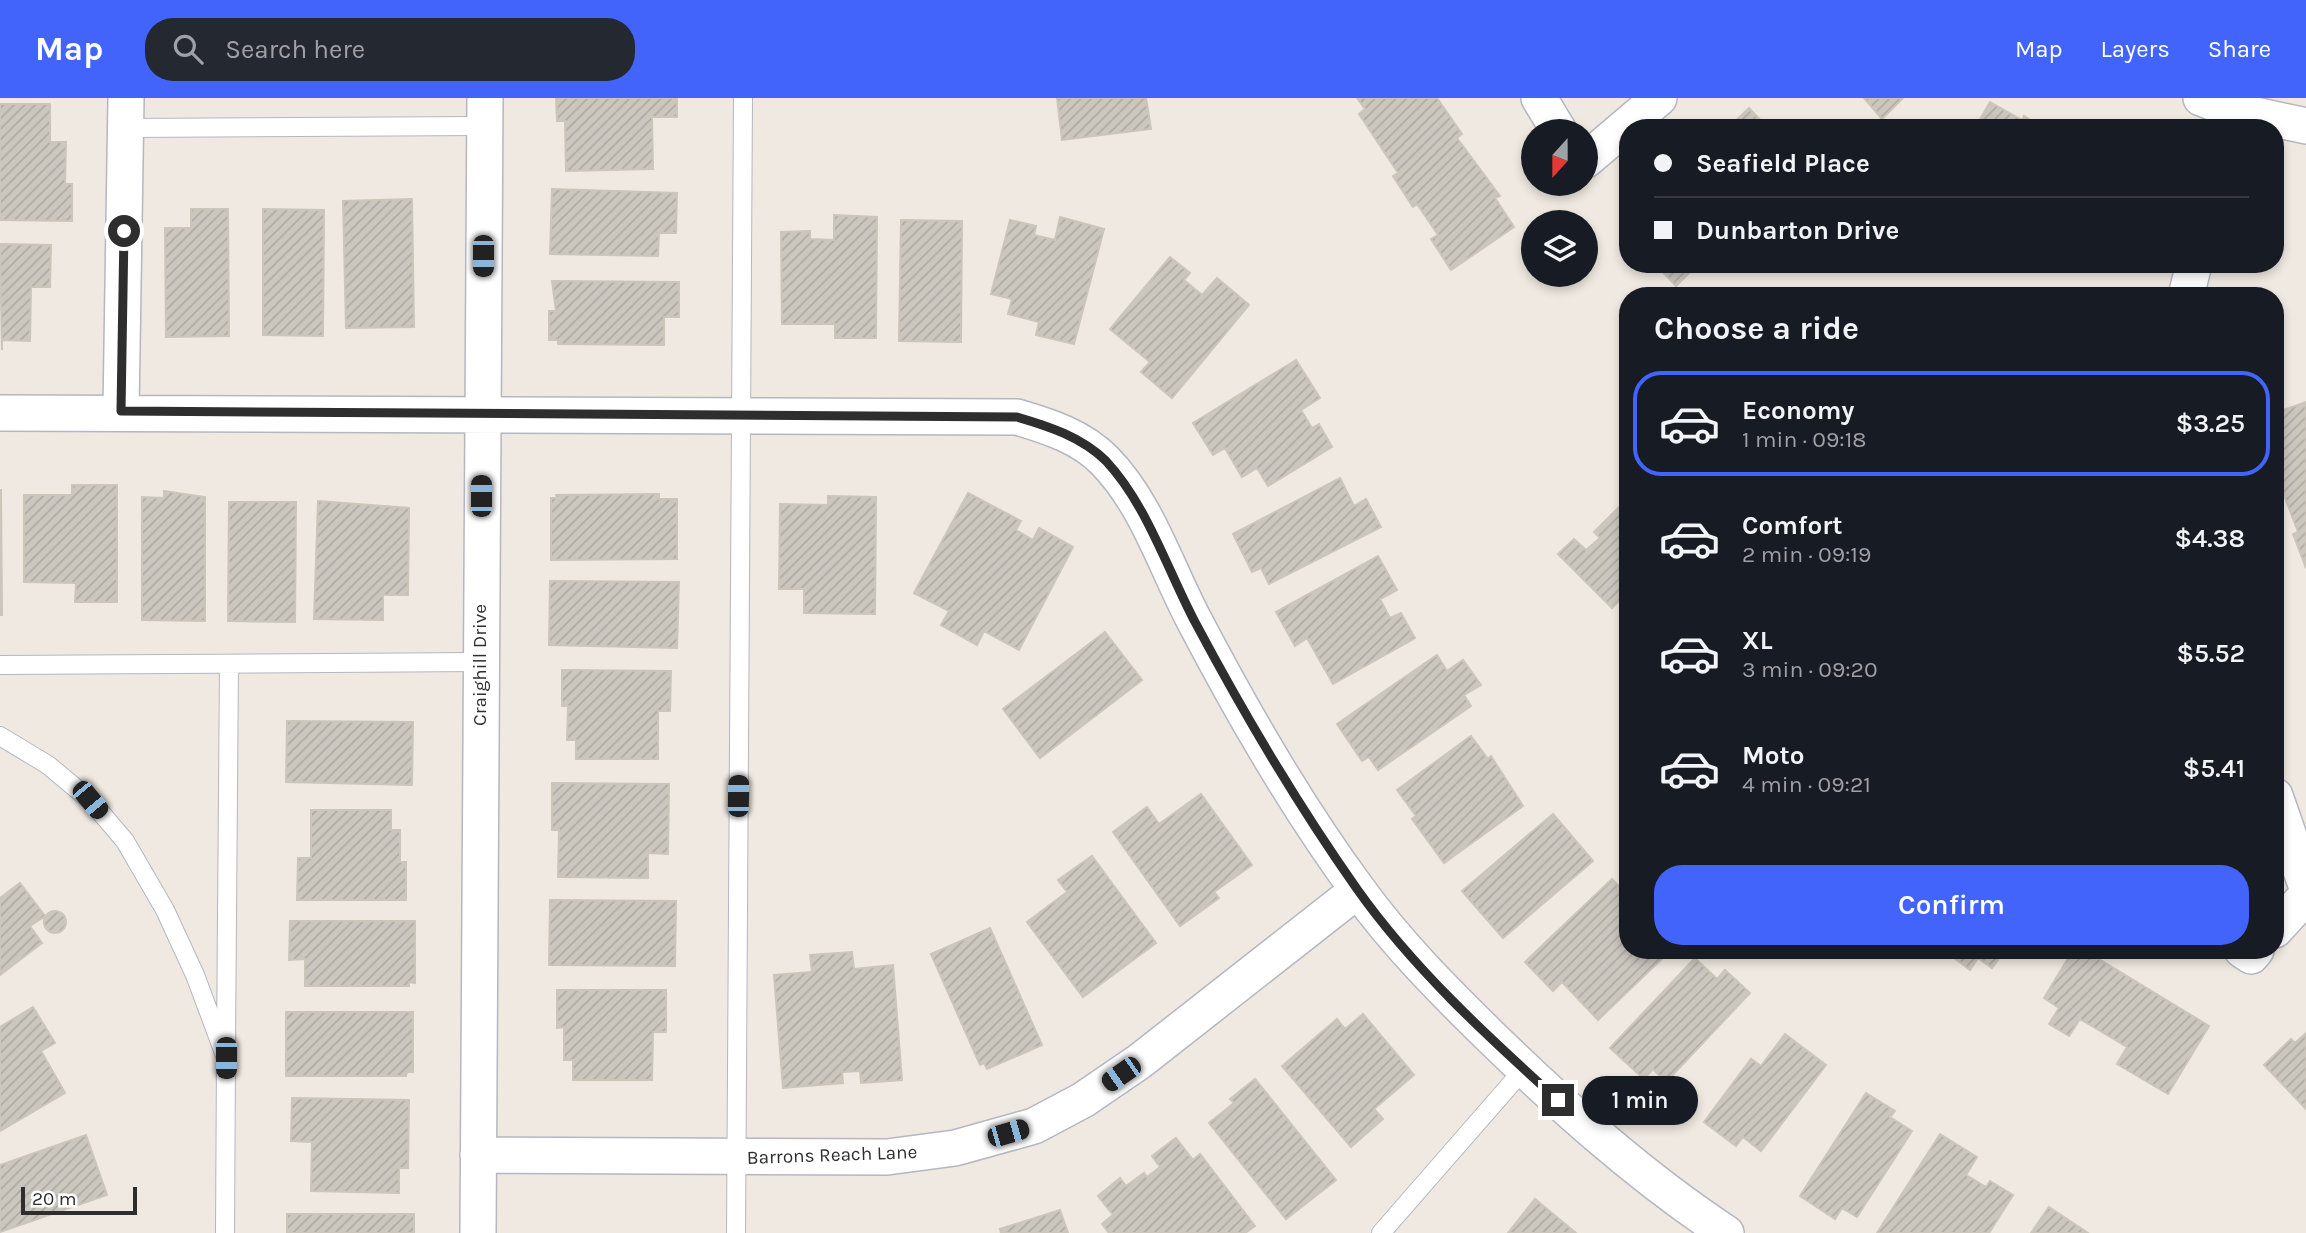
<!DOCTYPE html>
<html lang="en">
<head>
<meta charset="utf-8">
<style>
	:root { --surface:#171b24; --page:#242831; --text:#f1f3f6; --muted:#9ea1a6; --line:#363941; --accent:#4264fb }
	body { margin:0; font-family:Karla,sans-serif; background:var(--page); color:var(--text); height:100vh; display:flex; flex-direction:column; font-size:26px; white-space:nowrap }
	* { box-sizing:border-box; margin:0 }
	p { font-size:23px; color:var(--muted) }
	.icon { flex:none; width:38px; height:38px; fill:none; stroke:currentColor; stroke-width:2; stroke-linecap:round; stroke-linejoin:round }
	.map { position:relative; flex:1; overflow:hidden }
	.panel { position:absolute; left:1619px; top:189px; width:665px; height:672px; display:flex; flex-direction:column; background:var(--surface); border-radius:28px; box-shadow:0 4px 10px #0003 }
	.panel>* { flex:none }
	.top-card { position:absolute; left:1619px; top:21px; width:665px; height:154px; border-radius:28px; box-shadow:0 4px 10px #0003; display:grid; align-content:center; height:154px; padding:0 35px; background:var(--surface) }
	.needle { width:46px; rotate:201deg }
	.buttons { position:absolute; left:1521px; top:21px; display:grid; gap:14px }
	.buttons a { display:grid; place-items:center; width:77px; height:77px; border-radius:50%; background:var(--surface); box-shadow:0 4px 10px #0003; font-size:35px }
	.scale { position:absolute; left:21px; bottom:18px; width:116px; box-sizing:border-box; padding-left:7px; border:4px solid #2e2e2e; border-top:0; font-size:19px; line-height:24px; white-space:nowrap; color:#2e2e2e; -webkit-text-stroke:5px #fff; paint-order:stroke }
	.end { position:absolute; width:32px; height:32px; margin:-16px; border:9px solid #2e2e2e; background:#fff; box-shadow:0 0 0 4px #fff }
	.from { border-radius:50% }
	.bubble { position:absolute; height:49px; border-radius:24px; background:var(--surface); box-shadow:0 4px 10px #0003; font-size:23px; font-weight:600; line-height:49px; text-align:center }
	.car { position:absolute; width:21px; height:42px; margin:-21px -10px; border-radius:9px; box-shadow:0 0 5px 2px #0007; background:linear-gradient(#222 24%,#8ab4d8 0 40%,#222 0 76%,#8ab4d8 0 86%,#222 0) }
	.top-card b { display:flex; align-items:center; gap:24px; height:66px; font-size:26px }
	.top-card b+b { border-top:2px solid var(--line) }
	.top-card i { width:18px; height:18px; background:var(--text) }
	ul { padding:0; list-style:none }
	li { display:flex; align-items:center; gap:21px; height:105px; margin:0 14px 10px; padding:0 21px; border:4px solid transparent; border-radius:28px }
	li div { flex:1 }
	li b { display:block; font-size:26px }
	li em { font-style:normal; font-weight:600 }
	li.selected { border-color:var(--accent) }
	li>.icon { width:63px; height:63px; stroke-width:1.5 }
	h2 { padding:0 35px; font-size:32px; line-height:84px }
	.cta { display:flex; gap:14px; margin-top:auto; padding:14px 35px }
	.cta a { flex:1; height:80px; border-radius:28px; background:var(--accent); color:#fff; font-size:28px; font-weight:600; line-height:80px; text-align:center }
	header { display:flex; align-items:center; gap:42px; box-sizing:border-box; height:98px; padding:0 35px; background:var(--accent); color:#fff }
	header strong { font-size:33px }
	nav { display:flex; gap:38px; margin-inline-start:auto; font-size:24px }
	.search { width:490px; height:63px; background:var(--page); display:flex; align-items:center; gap:18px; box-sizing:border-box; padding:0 24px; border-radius:28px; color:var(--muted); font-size:26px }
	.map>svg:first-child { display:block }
	.building { fill:url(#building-hatch); stroke:#cbc5ba; stroke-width:2 }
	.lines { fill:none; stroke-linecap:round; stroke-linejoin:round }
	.lane-casing { stroke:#b4b7c1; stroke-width:20 }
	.street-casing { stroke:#b4b7c1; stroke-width:38 }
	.lane { stroke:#fff; stroke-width:18 }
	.street { stroke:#fff; stroke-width:35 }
	.route { stroke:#2e2e2e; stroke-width:9 }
	.labels { text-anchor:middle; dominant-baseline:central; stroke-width:6; stroke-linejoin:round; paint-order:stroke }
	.street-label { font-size:19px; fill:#2e2e2e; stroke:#fff }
</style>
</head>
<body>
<header>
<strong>Map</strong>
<div class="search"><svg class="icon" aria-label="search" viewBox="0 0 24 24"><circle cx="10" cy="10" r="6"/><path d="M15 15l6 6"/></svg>Search here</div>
<nav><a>Map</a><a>Layers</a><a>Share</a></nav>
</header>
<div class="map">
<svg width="2306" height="1135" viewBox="0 0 2306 1135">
	<defs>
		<pattern id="building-hatch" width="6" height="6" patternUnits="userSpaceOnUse" patternTransform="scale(1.75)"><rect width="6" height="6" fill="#cbc7bf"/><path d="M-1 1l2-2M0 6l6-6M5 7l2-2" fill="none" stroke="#afaba4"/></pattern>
	</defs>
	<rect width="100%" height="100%" fill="#efe9e1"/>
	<path class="building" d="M556 0H677V19H652L653 71 566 73 565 23H557Z
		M1057 0H1146L1151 31 1062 42Z
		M1357 0H1437L1462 36 1457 40 1500 98 1495 100 1514 129 1451 172 1431 141 1438 137 1417 106 1413 109 1393 78 1398 75 1359 16 1365 11Z
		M1864 0H1903L1882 21Z
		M1990 4 2022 22 2024 18 2043 30H1975Z
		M0 6H50V44H66L65 86H72V123L0 122Z
		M1749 10 1768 30H1728Z
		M552 91 677 95 676 135H659L658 158 550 156Z
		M412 101 414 229 346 230 343 103Z
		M191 111H228L229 238 166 239 165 130H191Z
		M263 111 324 112 323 238 263 237Z
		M834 117 877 119 876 240H835V226H782L781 134 810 133V141L834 142Z
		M1060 119 1104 131 1074 246 1036 237 1039 224 1008 216 1012 201 991 196 1010 122 1036 128 1034 137 1055 142Z
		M901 122 962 123 961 244 899 243Z
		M0 146 51 147 50 189H31L30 243 2 242V252Z
		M1170 159 1190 175 1184 182 1202 197 1217 180 1249 207 1172 300 1141 274 1150 264 1110 231Z
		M1655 166H1698L1676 188Z
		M552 183 679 184V219H664V247L558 246V242H549V213H556Z
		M1296 262 1320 300 1301 312 1312 330 1319 326 1332 349 1268 388 1257 370 1242 379 1225 350 1213 357 1193 325Z
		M2306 304V470L2293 436 2298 434 2284 397 2278 400 2275 393V315Z
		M1340 380 1354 408 1366 401 1381 429 1269 486 1261 470 1252 474 1233 436Z
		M72 387H117V504H75L76 485 24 484V397H72Z
		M0 392H1L2 517H0Z
		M164 393 205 399V523L142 522V399L164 400Z
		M968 395 1021 423 1016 432 1033 442 1039 430 1073 449 1019 552 984 533 977 547 941 527 949 513 914 495Z
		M659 396V401H677V461L551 462V400H557L556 397Z
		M828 398 876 399 875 516 804 515V491H779L780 406 828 407Z
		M318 403 409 410 408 497H383V522L314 521Z
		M229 404H296L295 524 228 523Z
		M1621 407 1624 411 1628 407V494L1612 510 1558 456 1574 441 1586 452 1600 440 1594 434Z
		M1378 458 1397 492 1380 501 1390 520 1401 515 1415 540 1333 586 1307 540 1295 548 1276 514Z
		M550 483 679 484 677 550 549 547Z
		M1105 534 1142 582 1040 660 1003 611Z
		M1437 557 1447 573 1463 562 1481 587 1464 597 1471 608 1378 672 1369 659 1362 663 1337 626Z
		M562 572 671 573 670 613H658V661H576V642H567L568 608H562Z
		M287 623 413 624 412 687 286 684Z
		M1471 638 1488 661 1491 658 1523 708 1444 765 1412 721 1416 718 1397 692Z
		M552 685 669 686 668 756 648 755V780L558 779 559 732H552Z
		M1201 696 1252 767 1214 794 1219 800 1180 828 1113 734 1147 709 1159 726Z
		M311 712H391V732H400V764H406V802H297L298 760H311Z
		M1553 716 1593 763 1503 840 1462 793Z
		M1092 758 1156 845 1083 899 1027 824 1067 794 1058 782Z
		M1612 781 1628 798V852H1663L1667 856 1598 922 1562 884 1553 893 1525 864Z
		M20 785 45 818 30 828 42 845 0 877V800Z
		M550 802 676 803 675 868 549 867Z
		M44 824a11 11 0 1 1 22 0a11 11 0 1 1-22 0Z
		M290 823H415V885L409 884V888H305V861L289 862Z
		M990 830 1042 947 987 971 984 965 980 967 931 856Z
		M1944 852H2005L1992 870 1978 860 1970 872Z
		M2073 852H2084L2209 928 2168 996 2117 966 2127 949 2080 921 2069 938 2049 926 2059 910 2044 900Z
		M852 854 854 871 893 867 902 982 861 985 860 973 842 974 843 985 783 990 774 877 812 874 810 857Z
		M1695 860 1717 881 1725 872 1750 895 1666 984 1653 971 1644 981 1610 950Z
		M557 892H666V934H653L652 982H573V962H564V929L557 930Z
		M33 909 55 945 41 953 65 995 0 1033V929Z
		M286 914H413V974H407L406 978H286Z
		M1363 916 1414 977 1374 1011 1383 1021 1351 1049 1282 968 1337 921 1345 931Z
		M2306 935V1011L2264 967 2291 941 2295 945Z
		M1785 936 1826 967 1761 1053 1743 1039 1736 1048 1704 1024 1751 961 1761 968Z
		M1255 981 1336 1082 1286 1121 1209 1025 1234 1005 1230 1001Z
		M1866 995 1895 1013 1890 1019 1912 1033 1857 1119 1842 1110 1835 1121 1800 1098Z
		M292 1000 409 1002 408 1070H399V1095L311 1093 312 1044 291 1043Z
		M1940 1036 1977 1059 1966 1077 1986 1089 1990 1083 2013 1097 1989 1135H1877Z
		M86 1037 107 1097 0 1134V1067Z
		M1176 1040 1193 1062 1200 1056 1255 1128 1245 1135H1109L1102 1126 1113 1117 1098 1098 1120 1080 1126 1088 1144 1075 1147 1079 1160 1069 1152 1058Z
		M1535 1101 1576 1135H1508Z
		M2049 1109 2088 1135H2031Z
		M1060 1112 1068 1135H1001L1000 1131Z
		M287 1116H414V1135H287Z"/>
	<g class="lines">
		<g class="lane-casing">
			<path id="lane" d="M125 30 484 28
				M0 567 480 564
				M0 638 48 667 90 702 125 743 165 812 195 877 226 960 225 1135
				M226 947 229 566
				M736 1135 743 0
				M1381 1135 1524 971"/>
		</g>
		<g class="street-casing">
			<path id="street" d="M1539 0 1559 33
				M2201 0 2232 12 2306 28
				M1586 62 1659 0
				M2186 198 2194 166
				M121 313 126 0
				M0 315 1017 319C1048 328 1082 339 1105 363 1147 406 1166 469 1194 522 1242 614 1296 708 1358 792 1397 846 1444 893 1492 940 1564 1010 1641 1079 1726 1135
				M2275 698 2306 787
				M2275 832 2306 798
				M2242 852 2251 858 2256 852
				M478 1057 887 1059 955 1050 1034 1028 1083 1002 1140 963 1358 792
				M478 1135 485 0"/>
		</g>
		<use href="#lane" class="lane"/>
		<use href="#street" class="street"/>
	</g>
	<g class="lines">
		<path class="route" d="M124 133 121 313 1017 319C1048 328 1082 339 1106 363 1147 407 1167 471 1195 524 1244 616 1297 706 1357 791 1413 870 1486 937 1558 1002"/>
	</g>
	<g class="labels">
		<g class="street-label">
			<text transform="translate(480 567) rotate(-90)">Craighill Drive</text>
			<text transform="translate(832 1057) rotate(-2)">Barrons Reach Lane</text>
		</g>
	</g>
</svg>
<div class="buttons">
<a><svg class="needle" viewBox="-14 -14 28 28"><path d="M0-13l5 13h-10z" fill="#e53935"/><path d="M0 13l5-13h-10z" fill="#9ea1a6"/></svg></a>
<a><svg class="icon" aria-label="layers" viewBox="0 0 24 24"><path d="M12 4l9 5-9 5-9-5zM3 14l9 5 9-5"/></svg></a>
</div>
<div class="scale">20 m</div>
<i class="end from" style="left:124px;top:133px"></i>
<i class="end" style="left:1558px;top:1002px"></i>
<div class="bubble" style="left:1582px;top:978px;width:116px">1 min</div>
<i class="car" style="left:483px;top:158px;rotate:180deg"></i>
<i class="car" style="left:481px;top:398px;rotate:0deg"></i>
<i class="car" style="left:738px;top:698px;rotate:1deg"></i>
<i class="car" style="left:90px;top:702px;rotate:140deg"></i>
<i class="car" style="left:226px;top:960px;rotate:180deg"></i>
<i class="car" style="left:1121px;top:976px;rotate:235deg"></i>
<i class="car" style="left:1008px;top:1035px;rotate:74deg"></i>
<div class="top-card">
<b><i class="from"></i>Seafield Place</b>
<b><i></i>Dunbarton Drive</b>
</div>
<section class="panel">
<h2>Choose a ride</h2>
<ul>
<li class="selected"><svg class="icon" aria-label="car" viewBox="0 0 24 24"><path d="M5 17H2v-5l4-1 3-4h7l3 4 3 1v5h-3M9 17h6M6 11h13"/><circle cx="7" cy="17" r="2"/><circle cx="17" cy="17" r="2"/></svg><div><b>Economy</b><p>1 min · 09:18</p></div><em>$3.25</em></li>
<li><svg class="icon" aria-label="car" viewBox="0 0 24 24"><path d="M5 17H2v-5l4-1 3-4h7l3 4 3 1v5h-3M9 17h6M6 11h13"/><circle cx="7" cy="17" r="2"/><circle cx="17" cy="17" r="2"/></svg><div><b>Comfort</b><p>2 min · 09:19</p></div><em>$4.38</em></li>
<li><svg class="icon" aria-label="car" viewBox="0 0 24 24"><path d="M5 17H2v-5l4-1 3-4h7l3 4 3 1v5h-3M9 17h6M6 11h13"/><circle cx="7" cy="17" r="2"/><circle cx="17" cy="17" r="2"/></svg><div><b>XL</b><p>3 min · 09:20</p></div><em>$5.52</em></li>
<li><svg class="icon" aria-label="car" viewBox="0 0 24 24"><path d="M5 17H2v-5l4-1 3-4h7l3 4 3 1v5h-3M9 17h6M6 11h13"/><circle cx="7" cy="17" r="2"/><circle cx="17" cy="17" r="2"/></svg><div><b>Moto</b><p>4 min · 09:21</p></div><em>$5.41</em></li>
</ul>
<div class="cta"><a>Confirm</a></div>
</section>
</div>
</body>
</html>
